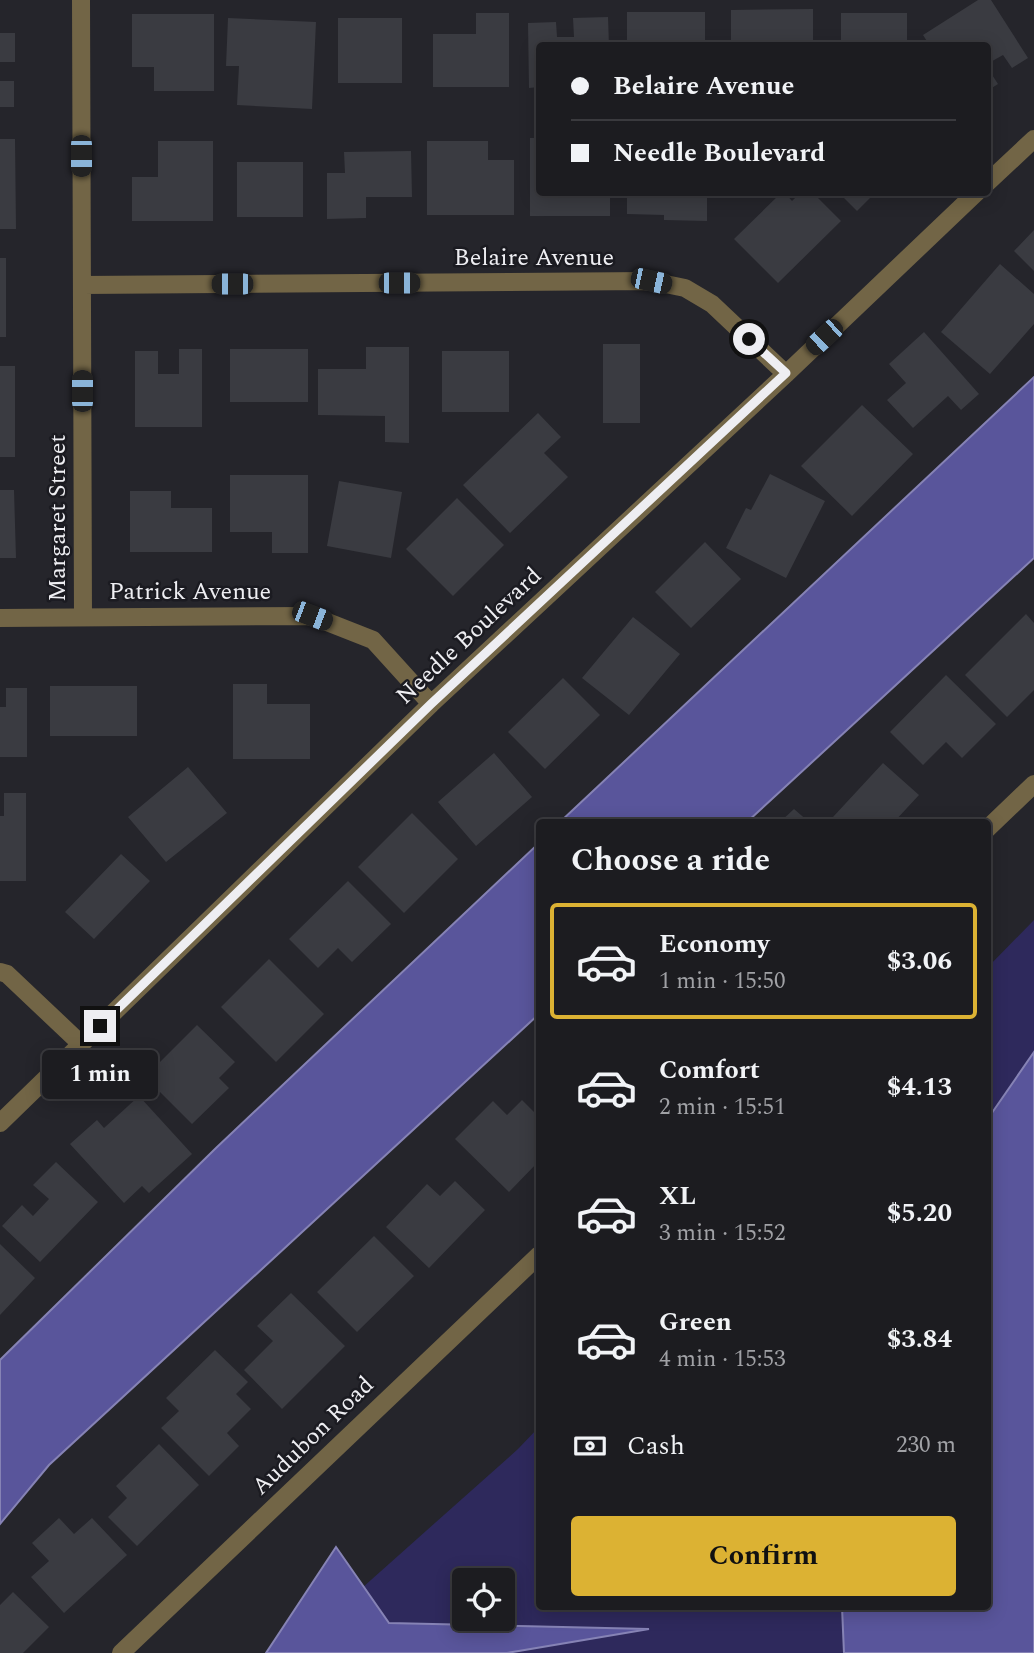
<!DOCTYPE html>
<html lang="en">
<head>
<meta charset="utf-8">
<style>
	:root { --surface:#1c1c20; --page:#29292d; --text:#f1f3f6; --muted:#a0a1a5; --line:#3a3a3e; --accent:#dcb233 }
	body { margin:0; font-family:Spectral,serif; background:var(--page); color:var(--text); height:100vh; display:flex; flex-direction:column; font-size:26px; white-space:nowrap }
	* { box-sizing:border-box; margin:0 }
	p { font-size:23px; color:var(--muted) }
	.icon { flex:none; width:38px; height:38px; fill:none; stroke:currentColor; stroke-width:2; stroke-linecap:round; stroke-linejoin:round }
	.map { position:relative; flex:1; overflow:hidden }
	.side { position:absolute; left:536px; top:819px; width:455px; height:791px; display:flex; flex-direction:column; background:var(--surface); border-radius:7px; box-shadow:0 4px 18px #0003,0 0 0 2px var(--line) }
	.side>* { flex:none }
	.top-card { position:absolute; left:536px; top:42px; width:455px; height:154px; border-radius:7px; box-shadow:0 4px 18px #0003,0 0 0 2px var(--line); display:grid; align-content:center; height:154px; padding:0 35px; background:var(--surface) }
	.controls { position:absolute; left:452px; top:1568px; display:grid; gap:14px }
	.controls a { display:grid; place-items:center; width:63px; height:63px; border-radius:7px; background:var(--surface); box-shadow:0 4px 18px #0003,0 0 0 2px var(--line); font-size:35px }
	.end { position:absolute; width:32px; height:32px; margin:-16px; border:9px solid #eeeef2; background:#111; box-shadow:0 0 0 4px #111 }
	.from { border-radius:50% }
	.bubble { position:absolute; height:49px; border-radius:7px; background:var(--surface); box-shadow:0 4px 18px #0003,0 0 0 2px var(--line); font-size:23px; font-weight:700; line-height:49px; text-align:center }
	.car { position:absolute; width:21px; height:42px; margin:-21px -10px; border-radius:9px; box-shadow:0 0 5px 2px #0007; background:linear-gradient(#222 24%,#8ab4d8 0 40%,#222 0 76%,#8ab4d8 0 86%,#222 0) }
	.top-card b { display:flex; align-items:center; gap:24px; height:66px; font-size:26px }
	.top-card b+b { border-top:2px solid var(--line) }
	.top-card i { width:18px; height:18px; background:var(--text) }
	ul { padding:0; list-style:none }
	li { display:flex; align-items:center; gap:21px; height:116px; margin:0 14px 10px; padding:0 21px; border:4px solid transparent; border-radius:7px }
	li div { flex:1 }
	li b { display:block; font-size:26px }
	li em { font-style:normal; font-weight:700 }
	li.on { border-color:var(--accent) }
	li>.icon { width:63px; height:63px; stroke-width:1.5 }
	h2 { padding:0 35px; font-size:32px; line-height:84px }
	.pay { display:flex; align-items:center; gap:18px; height:77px; padding:0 35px; font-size:26px }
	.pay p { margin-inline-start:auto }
	.primary-button { display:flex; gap:14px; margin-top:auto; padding:14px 35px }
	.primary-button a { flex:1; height:80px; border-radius:7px; background:var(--accent); color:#111; font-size:28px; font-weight:700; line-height:80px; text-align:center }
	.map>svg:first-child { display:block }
	.green { fill:#2e295c; fill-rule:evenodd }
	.water { fill:#59559b; stroke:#8683b5; stroke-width:2 }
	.building { fill:#3a3b41 }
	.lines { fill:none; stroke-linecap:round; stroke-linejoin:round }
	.minor { stroke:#726546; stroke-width:18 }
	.route { stroke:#eeeef2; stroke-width:9 }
	.labels { text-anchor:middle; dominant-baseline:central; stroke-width:5; stroke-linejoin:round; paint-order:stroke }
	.street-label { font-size:24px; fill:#eeeef2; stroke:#1b1b21 }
</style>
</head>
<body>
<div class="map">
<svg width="1034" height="1653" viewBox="0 0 1034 1653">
	<rect width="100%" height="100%" fill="#25252b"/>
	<path class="green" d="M1034 920V1653H289L518 1449 539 1427V1606H987V968ZM464 1580H502V1619H464Z"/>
	<path class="water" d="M1034 377V558L747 822H560Z
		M539 843V1014L49 1465 0 1524V1360L216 1148Z
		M1034 1052V1653H844L842 1607 987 1606V1120Z
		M336 1547 389 1623 649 1629 507 1653H266Z"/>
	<path class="building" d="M978 0H991L1028 58 1012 68 1003 55 987 64V46H930L923 35Z
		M813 9V46H731V10Z
		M627 12H705V46H627Z
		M476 13H509V87H433V34H476Z
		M841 13H907V46H841Z
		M132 14H214V91H154V67H132Z
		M608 17 609 46H539V87L529 88 528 23 556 22 557 37H574L573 18Z
		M228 18 316 22 312 109 237 105 239 66H226Z
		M338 18H402V83H338Z
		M0 33H15V62H0Z
		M987 67 998 84 987 91Z
		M0 81H14V107H0Z
		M530 138H539V192H610V216H530Z
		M0 139H15L16 229H0Z
		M158 141H213V221H132V177H158Z
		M427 141H488V160H514V215H427Z
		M411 151 412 197H366V218L327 219V173H345L344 152Z
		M237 162H303V217H237Z
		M627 192H707V221L664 220V215L627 214Z
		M782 192H784L792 201 801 192H812L841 221 778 283 734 239Z
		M838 192H876L857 211Z
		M1034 230V271L1014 251Z
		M0 258H6V337H0Z
		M1000 264 1034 294V324L990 374 941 332Z
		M924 332 979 394 961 410 948 396 913 428 887 400 906 383 889 364Z
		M603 344H640V423H603Z
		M366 347H409V443L385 442V416L318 415V369H366Z
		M179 349H202V427H135V351H158V374H179Z
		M230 349H308V402H230Z
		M442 351H509V412H442Z
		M0 366H15V457H0Z
		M862 405 913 454 852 516 801 466Z
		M538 413 561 437 544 453 568 477 510 533 463 485Z
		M770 474 825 501 786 578 726 548 746 508 751 510Z
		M230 475H308V553H272V532H230Z
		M339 481 402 492 391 558 327 546Z
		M0 490H14L16 558H0Z
		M130 491H171V508H212V552H130Z
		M457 498 504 545 453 596 406 549Z
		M705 542 741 579 691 628 655 592Z
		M1026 614 1034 623V690L1007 717 965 675Z
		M633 617 680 654 629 715 582 678Z
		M946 675 996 724 962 758 946 742 923 765 890 732Z
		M563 678 600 715 545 769 508 732Z
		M233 684H267V704H310V759H233Z
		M50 686H137V736H50Z
		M6 688H27V757H0V707H6Z
		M494 753 532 797 476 846 438 802Z
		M883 763 919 795 894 822H839L833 817Z
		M188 767 227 813 166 862 128 817Z
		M4 793H26V881H0V816H4Z
		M794 809 809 822H780Z
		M412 813 458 859 404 913 358 867Z
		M121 854 150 881 94 939 65 912Z
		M348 881 391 924 352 962 338 948 318 968 289 939Z
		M269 959 324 1014 276 1062 221 1007Z
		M197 1025 235 1062 219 1078 229 1088 192 1124 145 1077Z
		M139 1096 192 1154 149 1193 142 1186 124 1203 70 1144 97 1120 104 1128Z
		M522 1100 539 1117V1161L509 1192 455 1139 493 1101 507 1115Z
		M56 1162 98 1202 40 1262 2 1226 22 1205 33 1216 49 1199 33 1185Z
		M455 1181 485 1210 429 1268 386 1227 427 1184 440 1196Z
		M374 1236 414 1276 357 1332 317 1292Z
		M0 1244 35 1278 0 1315Z
		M291 1293 345 1346 282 1409 244 1370 273 1341 257 1326Z
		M215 1350 248 1382 236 1394 251 1409 227 1433 239 1446 209 1476 161 1428 179 1411 166 1398Z
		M159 1444 199 1485 137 1546 108 1517 127 1498 116 1486Z
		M59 1518 74 1534 92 1518 127 1555 64 1613 31 1577 49 1561 32 1543Z
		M13 1592 49 1627 23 1653H0V1605Z"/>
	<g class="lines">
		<path class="minor" d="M81 0 83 617
			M987 183 1034 139
			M82 285 651 281 685 288 712 304 786 374
			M0 618 312 616 373 640 431 704
			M987 829 1034 784
			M0 972 7 974 81 1044
			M0 1123 431 704 786 374 977 192
			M121 1653 539 1255"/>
	</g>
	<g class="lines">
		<path class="route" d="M100 1026 431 704 786 373 749 339"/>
	</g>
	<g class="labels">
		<g class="street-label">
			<text x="534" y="258">Belaire Avenue</text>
			<text transform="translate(58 518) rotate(-90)">Margaret Street</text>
			<text x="190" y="592">Patrick Avenue</text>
			<text transform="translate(469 636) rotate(-43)">Needle Boulevard</text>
			<text transform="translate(313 1436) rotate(-44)">Audubon Road</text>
		</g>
	</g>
</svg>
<div class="controls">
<a><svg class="icon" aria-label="locate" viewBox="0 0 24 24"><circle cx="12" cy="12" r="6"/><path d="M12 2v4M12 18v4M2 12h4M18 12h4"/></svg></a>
</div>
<i class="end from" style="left:749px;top:339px"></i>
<i class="end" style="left:100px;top:1026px"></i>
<div class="bubble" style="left:42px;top:1050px;width:116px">1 min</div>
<i class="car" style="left:81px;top:156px;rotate:180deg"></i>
<i class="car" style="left:651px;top:281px;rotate:102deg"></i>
<i class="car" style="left:399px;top:283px;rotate:90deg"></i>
<i class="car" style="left:232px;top:284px;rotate:270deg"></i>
<i class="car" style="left:824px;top:337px;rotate:227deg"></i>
<i class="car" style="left:82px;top:391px;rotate:0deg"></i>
<i class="car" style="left:312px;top:616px;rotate:111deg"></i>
<div class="top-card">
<b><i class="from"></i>Belaire Avenue</b>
<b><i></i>Needle Boulevard</b>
</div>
<section class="side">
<h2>Choose a ride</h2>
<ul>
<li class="on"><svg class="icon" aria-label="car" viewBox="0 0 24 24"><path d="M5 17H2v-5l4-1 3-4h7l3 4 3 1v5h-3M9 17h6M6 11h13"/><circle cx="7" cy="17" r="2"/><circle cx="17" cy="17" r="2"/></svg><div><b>Economy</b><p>1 min · 15:50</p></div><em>$3.06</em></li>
<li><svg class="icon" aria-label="car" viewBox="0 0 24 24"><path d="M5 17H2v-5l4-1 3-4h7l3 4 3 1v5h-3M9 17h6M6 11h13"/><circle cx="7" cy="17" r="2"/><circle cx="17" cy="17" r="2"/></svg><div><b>Comfort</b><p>2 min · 15:51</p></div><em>$4.13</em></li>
<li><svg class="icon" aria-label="car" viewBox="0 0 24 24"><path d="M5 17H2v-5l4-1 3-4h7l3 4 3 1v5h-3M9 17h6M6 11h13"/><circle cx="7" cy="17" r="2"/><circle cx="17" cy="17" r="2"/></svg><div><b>XL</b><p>3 min · 15:52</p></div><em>$5.20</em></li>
<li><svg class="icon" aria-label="car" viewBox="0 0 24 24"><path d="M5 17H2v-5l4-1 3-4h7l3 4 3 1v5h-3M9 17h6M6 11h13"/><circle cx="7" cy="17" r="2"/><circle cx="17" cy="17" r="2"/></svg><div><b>Green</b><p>4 min · 15:53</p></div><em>$3.84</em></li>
</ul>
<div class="pay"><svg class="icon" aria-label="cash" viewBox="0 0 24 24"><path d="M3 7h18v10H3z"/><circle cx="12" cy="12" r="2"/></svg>Cash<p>230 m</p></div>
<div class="primary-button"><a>Confirm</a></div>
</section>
</div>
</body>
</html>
